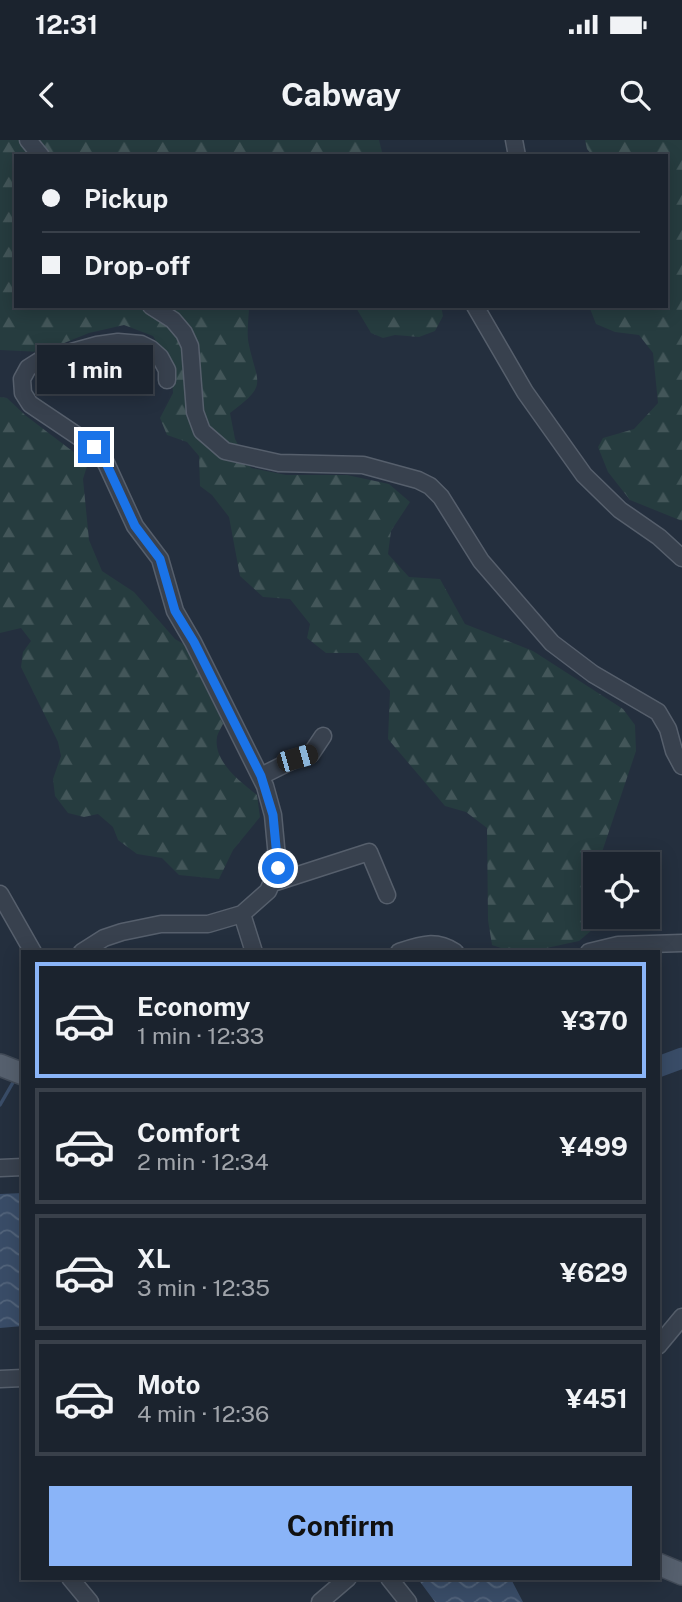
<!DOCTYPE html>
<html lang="en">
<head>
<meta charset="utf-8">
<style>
	:root { --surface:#1b232e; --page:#282f3a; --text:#f1f3f6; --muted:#a0a4aa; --line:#39404a; --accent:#8ab4f8 }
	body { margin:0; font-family:"Public Sans",sans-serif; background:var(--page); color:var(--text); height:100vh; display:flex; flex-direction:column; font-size:26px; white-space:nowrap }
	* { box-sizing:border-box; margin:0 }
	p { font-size:23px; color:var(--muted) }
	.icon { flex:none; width:38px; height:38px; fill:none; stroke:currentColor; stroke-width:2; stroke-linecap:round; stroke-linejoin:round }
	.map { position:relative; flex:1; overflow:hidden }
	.panel { position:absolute; left:21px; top:810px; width:639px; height:630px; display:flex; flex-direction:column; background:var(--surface); border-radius:0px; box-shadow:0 4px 18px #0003,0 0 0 2px var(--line) }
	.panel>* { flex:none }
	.top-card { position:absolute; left:14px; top:14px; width:654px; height:154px; border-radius:0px; box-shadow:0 4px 18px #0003,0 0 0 2px var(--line); display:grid; align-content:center; height:154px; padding:0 28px; background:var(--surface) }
	.buttons { position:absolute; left:583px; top:712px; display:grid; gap:14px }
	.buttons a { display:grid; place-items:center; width:77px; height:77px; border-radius:0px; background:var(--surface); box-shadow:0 4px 18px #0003,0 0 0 2px var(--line); font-size:35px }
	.end { position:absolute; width:32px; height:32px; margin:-16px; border:9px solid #1a73e8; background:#fff; box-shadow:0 0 0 4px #fff }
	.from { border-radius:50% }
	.bubble { position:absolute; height:49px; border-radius:0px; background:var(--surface); box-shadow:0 4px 18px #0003,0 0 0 2px var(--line); font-size:23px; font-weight:700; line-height:49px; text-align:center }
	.car { position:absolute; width:21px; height:42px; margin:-21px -10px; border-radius:9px; box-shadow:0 0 5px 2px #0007; background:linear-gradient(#222 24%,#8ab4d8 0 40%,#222 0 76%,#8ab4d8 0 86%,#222 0) }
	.top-card b { display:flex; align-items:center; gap:24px; height:66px; font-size:26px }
	.top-card b+b { border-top:2px solid var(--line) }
	.top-card i { width:18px; height:18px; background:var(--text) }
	ul { padding:12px 0 0; list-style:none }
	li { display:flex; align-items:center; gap:21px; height:116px; margin:0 14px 10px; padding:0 14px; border:4px solid var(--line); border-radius:0px }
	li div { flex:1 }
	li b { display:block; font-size:26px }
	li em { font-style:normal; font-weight:700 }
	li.selected { border-color:var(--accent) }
	li>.icon { width:63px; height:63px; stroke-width:1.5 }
	.primary-button { display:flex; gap:14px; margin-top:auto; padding:14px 28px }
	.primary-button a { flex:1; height:80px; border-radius:0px; background:var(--accent); color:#111; font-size:28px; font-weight:700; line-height:80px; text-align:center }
	.status { display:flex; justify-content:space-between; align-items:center; height:49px; padding:0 35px; background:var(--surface); direction:ltr }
	.status svg { height:19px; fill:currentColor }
	header { display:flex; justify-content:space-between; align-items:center; height:91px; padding:0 28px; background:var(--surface); font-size:32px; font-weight:700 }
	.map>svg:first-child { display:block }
	.forest { fill:url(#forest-firs) }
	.water { fill:url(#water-waves) }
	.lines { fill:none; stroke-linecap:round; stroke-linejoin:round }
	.stream { stroke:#394c67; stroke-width:3.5 }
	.river { stroke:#394c67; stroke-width:21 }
	.minor-casing { stroke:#565f6c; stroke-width:19 }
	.major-casing { stroke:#414a57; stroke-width:24 }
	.minor { stroke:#38414e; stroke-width:16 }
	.major { stroke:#56606e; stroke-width:21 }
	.route { stroke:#1a73e8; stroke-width:9 }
</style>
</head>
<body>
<div class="status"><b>12:31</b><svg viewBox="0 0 49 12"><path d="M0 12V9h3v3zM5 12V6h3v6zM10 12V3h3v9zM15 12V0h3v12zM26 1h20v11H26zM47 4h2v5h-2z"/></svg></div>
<header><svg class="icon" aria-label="back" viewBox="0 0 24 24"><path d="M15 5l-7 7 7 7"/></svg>Cabway<svg class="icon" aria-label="search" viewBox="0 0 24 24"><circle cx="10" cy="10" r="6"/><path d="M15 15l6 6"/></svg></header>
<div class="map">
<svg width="682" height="1462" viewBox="0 0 682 1462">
	<defs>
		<pattern id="forest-firs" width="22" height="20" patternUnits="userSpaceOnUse" patternTransform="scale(1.75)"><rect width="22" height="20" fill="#263c3f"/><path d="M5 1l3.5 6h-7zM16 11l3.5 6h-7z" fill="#435659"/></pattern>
		<pattern id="water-waves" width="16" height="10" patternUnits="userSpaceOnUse" patternTransform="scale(1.75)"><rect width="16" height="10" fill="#394c67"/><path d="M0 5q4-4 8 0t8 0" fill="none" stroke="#53647b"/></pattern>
	</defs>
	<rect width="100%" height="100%" fill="#242f3e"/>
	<path class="forest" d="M0 0H379L383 16H16V166H249C249 178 246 193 249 205 258 246 268 244 230 273L235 299 251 328 286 335H347L389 344 410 362 391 391 388 414 409 437 440 439 465 484 533 511 623 569 635 585 636 611 598 724H595V777H599V784L579 801 528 812H513L492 805 488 780 487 688 466 672 445 666 388 599 390 551 358 513H326L307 498 310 484 290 459 263 457 240 436 229 377 212 355 200 346 199 316 187 302 167 295 160 278 173 253 171 225 153 196 124 185 89 193 42 212 0 210Z
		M585 0H682V381L630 360 608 332 598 307 603 298 634 289 658 263 653 213 639 195 615 192 596 184 589 166H667V16H593L587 9Z
		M355 166H441L443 176 435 191 419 197 395 195 383 198 371 193Z
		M0 257 7 258 25 275 88 323 83 339 89 400 102 431 134 452 175 499 192 509 224 582C222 586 218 593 217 597 213 622 241 642 257 655L260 677 233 710 219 739 179 735 162 718 137 714 118 700 113 687 98 674 84 677 68 673 55 656 53 639 61 616 58 602 21 527 23 512 31 501 21 488 0 493Z"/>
	<path class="water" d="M23 1053V1186L0 1188V1054Z
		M418 1439H511L523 1462H435Z"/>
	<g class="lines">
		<path class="stream" d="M0 965 15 939"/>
		<path class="river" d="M658 927 682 918"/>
		<g class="minor-casing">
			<path id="minor" d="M28 0 41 16
				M514 0 517 16
				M151 166 173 180 184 193 190 206 195 272 202 291 225 311 279 323 363 325 418 340 430 346 441 357 481 421 552 503 593 534 658 572 668 589 674 611 682 626
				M475 166 525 252 584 335 620 370 659 397 682 418
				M261 636 297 618 311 614 323 596
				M273 743 369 712 387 755
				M0 754 33 812
				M242 774 254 812
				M82 812 104 798 122 792 161 784H208L242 774 268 751 278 728 273 675 265 646 193 502 175 471 160 419 135 386 106 323 94 307 30 264 23 253 22 239 28 228 39 221 97 205 118 202 141 204 151 209 160 217 167 230V240
				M399 812C420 805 435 799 455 812
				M589 812 618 805 682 803
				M0 1028 23 1027
				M658 1206 682 1177
				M0 1239 23 1238
				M70 1438 90 1462
				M389 1438 408 1462
				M320 1462 348 1438"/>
		</g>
		<g class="major-casing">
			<path id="major" d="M0 925 23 934
				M658 1424 682 1434"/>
		</g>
		<use href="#minor" class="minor"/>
		<use href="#major" class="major"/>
	</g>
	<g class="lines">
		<path class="route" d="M94 307 106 323 135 386 160 419 175 471 194 502 261 636 273 675 278 728"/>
	</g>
</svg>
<div class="buttons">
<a><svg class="icon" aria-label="locate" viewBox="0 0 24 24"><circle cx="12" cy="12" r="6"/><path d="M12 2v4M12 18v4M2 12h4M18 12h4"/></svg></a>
</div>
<i class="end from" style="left:278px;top:728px"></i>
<i class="end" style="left:94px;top:307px"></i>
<div class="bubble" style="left:37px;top:205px;width:116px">1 min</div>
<i class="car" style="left:297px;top:618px;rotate:74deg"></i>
<div class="top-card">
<b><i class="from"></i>Pickup</b>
<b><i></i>Drop-off</b>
</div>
<section class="panel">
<ul>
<li class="selected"><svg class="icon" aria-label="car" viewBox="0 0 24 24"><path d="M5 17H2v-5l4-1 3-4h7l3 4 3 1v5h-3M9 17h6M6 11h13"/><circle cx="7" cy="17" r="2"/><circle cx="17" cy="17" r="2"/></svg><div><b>Economy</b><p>1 min · 12:33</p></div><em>¥370</em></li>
<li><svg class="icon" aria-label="car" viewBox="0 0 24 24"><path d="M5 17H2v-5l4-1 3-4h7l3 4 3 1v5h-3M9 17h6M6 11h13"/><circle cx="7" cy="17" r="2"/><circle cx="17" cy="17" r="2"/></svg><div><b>Comfort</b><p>2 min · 12:34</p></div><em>¥499</em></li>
<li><svg class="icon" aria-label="car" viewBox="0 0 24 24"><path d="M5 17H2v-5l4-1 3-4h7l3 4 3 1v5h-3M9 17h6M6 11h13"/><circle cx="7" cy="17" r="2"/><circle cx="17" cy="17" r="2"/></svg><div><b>XL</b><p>3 min · 12:35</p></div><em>¥629</em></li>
<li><svg class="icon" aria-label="car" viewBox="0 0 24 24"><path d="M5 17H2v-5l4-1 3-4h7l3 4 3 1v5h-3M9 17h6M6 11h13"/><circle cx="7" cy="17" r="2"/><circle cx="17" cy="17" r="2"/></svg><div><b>Moto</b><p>4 min · 12:36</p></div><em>¥451</em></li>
</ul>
<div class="primary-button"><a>Confirm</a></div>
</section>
</div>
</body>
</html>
